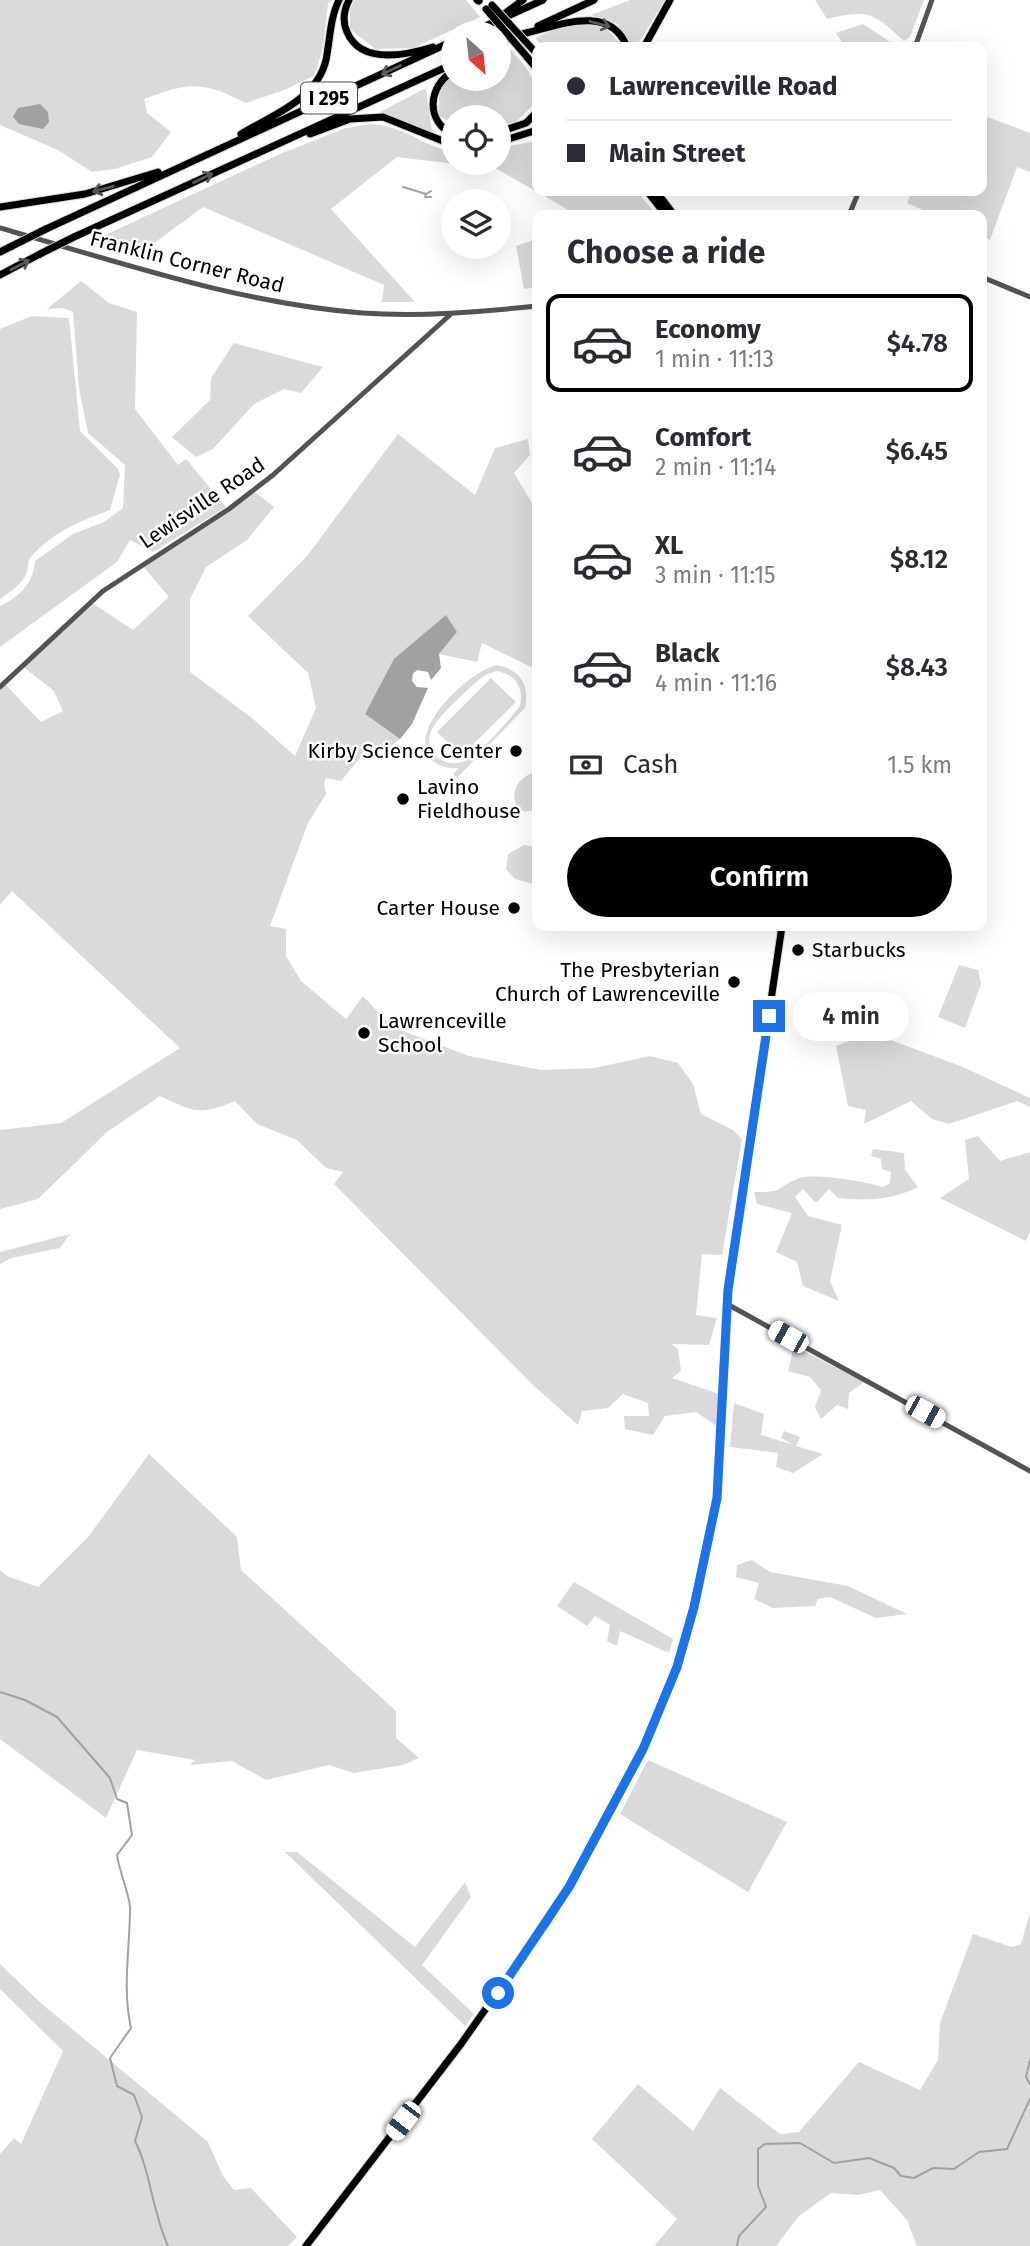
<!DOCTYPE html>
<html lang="en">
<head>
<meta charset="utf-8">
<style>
	:root { --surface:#fff; --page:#f2f2f3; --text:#2b2b33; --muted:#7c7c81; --line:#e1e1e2; --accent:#000 }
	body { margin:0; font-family:"Fira Sans",sans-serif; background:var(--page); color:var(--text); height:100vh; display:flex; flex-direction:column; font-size:26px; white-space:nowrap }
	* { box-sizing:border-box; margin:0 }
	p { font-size:23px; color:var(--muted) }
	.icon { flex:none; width:38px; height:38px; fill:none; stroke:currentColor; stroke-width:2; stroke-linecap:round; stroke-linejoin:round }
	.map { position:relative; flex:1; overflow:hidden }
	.drawer { position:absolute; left:532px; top:210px; width:455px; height:721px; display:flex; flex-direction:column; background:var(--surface); border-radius:14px; box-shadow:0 7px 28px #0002 }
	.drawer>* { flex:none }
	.guide { position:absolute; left:532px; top:42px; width:455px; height:154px; border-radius:14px; box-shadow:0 7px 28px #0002; display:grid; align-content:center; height:154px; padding:0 35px; background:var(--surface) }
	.needle { width:46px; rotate:153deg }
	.controls { position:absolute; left:441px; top:21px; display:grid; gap:14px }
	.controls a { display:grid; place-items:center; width:70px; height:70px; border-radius:50%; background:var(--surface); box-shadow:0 7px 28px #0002; font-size:35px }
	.end { position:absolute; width:32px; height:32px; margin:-16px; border:9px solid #1a73e8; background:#fff; box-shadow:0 0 0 4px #fff }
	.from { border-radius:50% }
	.bubble { position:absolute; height:49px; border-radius:24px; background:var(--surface); box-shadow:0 7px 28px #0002; font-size:23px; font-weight:600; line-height:49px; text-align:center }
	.car { position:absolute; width:21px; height:42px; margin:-21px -10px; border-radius:9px; box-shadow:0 0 5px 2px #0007; background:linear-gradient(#fff 24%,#345 0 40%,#fff 0 76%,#345 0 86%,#fff 0) }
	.guide b { display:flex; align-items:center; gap:24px; height:66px; font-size:26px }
	.guide b+b { border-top:2px solid var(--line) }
	.guide i { width:18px; height:18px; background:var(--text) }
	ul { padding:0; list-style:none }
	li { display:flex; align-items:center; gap:21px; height:98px; margin:0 14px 10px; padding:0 21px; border:4px solid transparent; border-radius:14px }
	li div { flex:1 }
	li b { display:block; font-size:26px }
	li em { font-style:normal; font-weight:600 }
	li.on { border-color:var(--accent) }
	li>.icon { width:63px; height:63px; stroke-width:1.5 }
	h2 { padding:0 35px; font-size:32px; line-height:84px }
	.pay { display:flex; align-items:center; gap:18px; height:77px; padding:0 35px; font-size:26px }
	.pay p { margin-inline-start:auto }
	.button { display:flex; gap:14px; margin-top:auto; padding:14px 35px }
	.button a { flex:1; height:80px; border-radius:42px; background:var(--accent); color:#fff; font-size:28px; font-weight:600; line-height:80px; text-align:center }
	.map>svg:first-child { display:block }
	.green { fill:#dadada; fill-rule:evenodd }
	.water { fill:#a1a1a1 }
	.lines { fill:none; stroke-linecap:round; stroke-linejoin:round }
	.stream { stroke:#a1a1a1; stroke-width:2 }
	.highway-casing { stroke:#dbdbdb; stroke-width:9 }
	.minor { stroke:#535353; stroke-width:5 }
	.highway { stroke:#000; stroke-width:7 }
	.highway-bridge-casing { stroke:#dbdbdb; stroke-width:9; stroke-linecap:butt }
	.highway-bridge { stroke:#000; stroke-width:7 }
	.oneway { stroke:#595959 }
	.route { stroke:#1a73e8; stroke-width:9 }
	.poi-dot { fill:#000; stroke:#fff; stroke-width:2.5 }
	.labels { text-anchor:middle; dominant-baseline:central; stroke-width:5; stroke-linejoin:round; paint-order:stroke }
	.shield { fill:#fff; stroke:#4c4c4c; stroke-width:2 }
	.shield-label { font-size:19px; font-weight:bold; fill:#000 }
	.street-label { font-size:21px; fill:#000; stroke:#fff }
	.poi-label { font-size:21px; fill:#000; stroke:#fff; text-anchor:end }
</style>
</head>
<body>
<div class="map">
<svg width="1030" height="2246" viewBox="0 0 1030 2246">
	<rect width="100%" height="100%" fill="#fff"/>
	<path class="green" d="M0 0H332L328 4 323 48 314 76 284 90 246 103C201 81 191 82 144 99L147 113 171 132 152 157 115 169 92 172 58 150 0 125Z
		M354 0H466L480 17 413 48 375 49 350 29V10Z
		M630 0H665L636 47H632L617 24 591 15Z
		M815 0H924L910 37 904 41C873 13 869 9 827 19Z
		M569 23 604 26 623 47H544L535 38Z
		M863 24 898 47H845L836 33Z
		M510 49C525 66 536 76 537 101L516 122 499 125V117H453V124L438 115 440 86 453 75V79H499V54Z
		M426 88 432 132 380 112Z
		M985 116 1030 133V172L1017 167 990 240 982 236V215H934L907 203 912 191H982V123Z
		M370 124C407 126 421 146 453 152V163H499V148L537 141V191H636L657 215H563L567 209 497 169 397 157 331 209 415 302H382L384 285 203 207 138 255 90 242 280 154 346 128Z
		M537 239V287L524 289 516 246Z
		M81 281 109 303 137 312 135 409 178 465 186 459 226 507 153 552 130 540 117 562 0 647V606C20 597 34 582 35 561L73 534 104 522 123 508 125 465 88 433 79 388 73 312 63 308 47 309Z
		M32 316 69 318 80 431 118 469 120 475 110 510C82 520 51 533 31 557 27 562 29 566 27 572 23 584 10 592 0 599V329Z
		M234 343 323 367 301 393 284 389 254 404 213 449 196 457 172 437 210 400 211 378Z
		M398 434 475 495 495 448 528 439 530 455 514 473 532 503 537 504V665L531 667 482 643 477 662 439 654 457 632 365 714 400 739 387 749 365 752 341 781 326 778 324 784 326 794 308 823 270 926 286 929V956L301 981 346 1019 363 996 392 1027 469 1056 541 1070 594 1068 650 1056 678 1063 693 1084 701 1114 733 1130 742 1139 722 1255 702 1254 696 1315 717 1318 709 1345 671 1344 678 1349 681 1371 672 1378 719 1394 717 1426 696 1412 665 1416 653 1435 625 1429 624 1416H649L648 1403 623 1394 608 1408 582 1411 578 1425 533 1385 334 1184 343 1172 326 1168 297 1140 257 1124 235 1101C199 1116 194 1112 160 1096L107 1132 38 1199 0 1209V1130L61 1123 180 1048 12 891 0 905V687L4 683 41 722 63 711 54 691 22 666 91 602 133 630 169 597 141 564 255 492 274 507 247 540 206 567 190 599V672L252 718 295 756 316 708 308 673 248 616 307 556Z
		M497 665C520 670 530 684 525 708L457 778 453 774 459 768C450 769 440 767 433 761 403 732 469 671 497 665ZM497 671C516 675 524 687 520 706 509 720 479 756 462 762 454 765 444 763 437 757 414 735 448 710 462 695 473 685 482 674 497 671Z
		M491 678 516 702 461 756 437 732Z
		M537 770V809L525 812 517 808C509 788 520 778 537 770Z
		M524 845 537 847V885L515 879 506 869 508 854Z
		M959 965 978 970 981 984 965 1028 938 1017Z
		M853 1026 963 1067 1030 1098V1107L1017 1101 949 1124 932 1119 911 1101 864 1124 866 1110 848 1106 836 1046 849 1041Z
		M978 1136 1000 1161 1030 1152V1231L1026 1241 940 1198 969 1179 965 1140Z
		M873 1149 904 1153 905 1170 918 1187C893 1200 865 1201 838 1198L829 1189 816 1203 803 1189 795 1197 808 1216 842 1225 830 1281 839 1301 803 1286 797 1262 776 1252 792 1213 757 1204 754 1192C787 1193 776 1186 800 1178 817 1173 866 1182 883 1187L890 1183 891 1172 882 1169 881 1159 871 1156Z
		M70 1234 60 1248 11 1258 0 1264V1252Z
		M794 1346 864 1382 849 1393 848 1409 837 1405 821 1419 815 1407 821 1390 810 1377 788 1371Z
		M734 1403 764 1414 761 1435 794 1445 781 1438 784 1431 800 1437 796 1446 823 1454 793 1473 776 1467 778 1453 730 1447Z
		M149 1454 237 1537 241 1570 396 1711V1738L419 1758 403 1765 354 1773 329 1765 266 1780 232 1761 190 1765 195 1760 137 1750 106 1818 0 1739V1570L7 1576 38 1587 88 1537Z
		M752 1560 770 1572 848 1586 907 1614 876 1618 830 1597 818 1599 815 1606 773 1608 754 1599 759 1583 736 1577 737 1565Z
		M574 1582 673 1639 669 1653 620 1631 617 1646 607 1641 610 1625 595 1616 587 1626 557 1606Z
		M648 1760 787 1822 748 1892 620 1814Z
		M285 1852H297L415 1947 465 1882 471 1897 422 1965 474 2014 465 2026Z
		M1030 1913V2246H917L907 2220 880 2190 858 2195 831 2193 799 2216 776 2246H654L677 2219 592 2139 638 2084 693 2131 720 2088 780 2134 799 2132 859 2062 920 2090 938 2060 940 2023 973 1934 1012 1947 1021 1944Z
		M0 1964 42 2004 208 2142 223 2176 234 2190 251 2188 297 2237 288 2246H0V2154L14 2138 21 2144 63 2051 0 1989Z"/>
	<path class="water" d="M40 104 48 112 49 122 43 129 19 124 13 117 18 108Z
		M446 615 457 632 439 654 441 668 431 680 428 672 418 670 413 673 412 681 417 687 428 688 412 724 400 739 365 714 394 659Z"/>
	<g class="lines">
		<path class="stream" d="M403 187 426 194 431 191
			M426 194 425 197H431
			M0 1692 25 1700 57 1717 110 1778 117 1799 127 1803 132 1835 117 1855C119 1871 130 1896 130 1908 130 1948 122 1988 131 2028L110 2058 117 2086 134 2095 142 2117 135 2141C151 2173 152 2211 168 2246
			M1030 2060 1026 2077 1030 2084
			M737 2246 739 2236 766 2207 758 2186V2149L765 2144 800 2143 834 2163 869 2158 894 2168 901 2176 914 2178 933 2168 954 2169 979 2152 1007 2149 1030 2099"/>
		<g class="highway-casing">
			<path id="highway" d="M349 0C344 10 342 21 347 32 361 65 407 55 433 47
				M477 0 479 1
				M504 14 523 0
				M538 26 594 0
				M470 33 543 0
				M517 35C551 29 609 0 627 47
				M499 43 514 36
				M644 47 670 0
				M527 57 537 69
				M453 71C428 87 425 120 453 135
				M499 132 526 123 537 112
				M241 134C273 115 317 99 326 60 330 40 330 18 339 0
				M310 134 350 119 383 117 453 145
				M499 142 537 130
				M647 191 666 215
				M656 191 674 215
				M0 207 85 194 158 172
				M46 229 453 41
				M74 237 453 64
				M0 252 12 246
				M0 275 40 254
				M306 2246 461 2044 546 1923 569 1887 647 1741 677 1667 694 1607 717 1498 728 1290 782 926"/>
		</g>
		<path class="minor" d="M915 47 932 0
			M849 215 859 191
			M0 228C119 262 238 303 362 313 421 317 479 312 537 306
			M982 277 1030 297
			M0 687 103 591 229 509 273 475 451 314
			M727 1304 1030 1471"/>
		<use href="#highway" class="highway"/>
		<g class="highway-bridge-casing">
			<path id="highway-bridge" d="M492 5 537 54
				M486 9 527 57
				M12 246 46 229
				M40 254 74 237"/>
		</g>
		<use href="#highway-bridge" class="highway-bridge"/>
	</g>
	<defs><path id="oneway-shaft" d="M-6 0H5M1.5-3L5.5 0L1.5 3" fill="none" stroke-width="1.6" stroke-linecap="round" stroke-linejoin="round" transform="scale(1.75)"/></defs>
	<g class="oneway">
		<use href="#oneway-shaft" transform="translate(600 24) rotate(15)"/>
		<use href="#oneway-shaft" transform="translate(391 70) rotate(155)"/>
		<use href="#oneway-shaft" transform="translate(203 178) rotate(-25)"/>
		<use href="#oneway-shaft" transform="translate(103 189) rotate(165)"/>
		<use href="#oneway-shaft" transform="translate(20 265) rotate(-28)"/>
	</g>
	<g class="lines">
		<path class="route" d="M498 1993 569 1887 643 1749 677 1667 694 1607 717 1498 728 1290 769 1016"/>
	</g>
	<g class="poi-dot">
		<circle cx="516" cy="751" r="7"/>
		<circle cx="403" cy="799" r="7"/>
		<circle cx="514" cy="908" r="7"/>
		<circle cx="798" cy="950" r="7"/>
		<circle cx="734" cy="982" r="7"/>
		<circle cx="364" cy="1033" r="7"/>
	</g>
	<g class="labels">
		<rect class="shield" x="301" y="82.5" width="56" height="31" rx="5"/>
		<g class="shield-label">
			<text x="329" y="98">I 295</text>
		</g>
		<g class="street-label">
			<text transform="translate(187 262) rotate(14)">Franklin Corner Road</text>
			<text transform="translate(202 503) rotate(-34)">Lewisville Road</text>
		</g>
		<g class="poi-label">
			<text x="502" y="751">Kirby Science Center</text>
			<text x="417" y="787" text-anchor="start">Lavino<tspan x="417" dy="24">Fieldhouse</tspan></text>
			<text x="500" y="908">Carter House</text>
			<text x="812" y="950" text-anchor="start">Starbucks</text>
			<text x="720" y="970">The Presbyterian<tspan x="720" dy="24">Church of Lawrenceville</tspan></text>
			<text x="378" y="1021" text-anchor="start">Lawrenceville<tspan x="378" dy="24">School</tspan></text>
		</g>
	</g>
</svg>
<div class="controls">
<a><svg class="needle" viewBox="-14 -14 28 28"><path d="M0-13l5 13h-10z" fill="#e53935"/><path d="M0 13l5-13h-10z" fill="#7c7c81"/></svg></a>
<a><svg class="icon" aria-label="locate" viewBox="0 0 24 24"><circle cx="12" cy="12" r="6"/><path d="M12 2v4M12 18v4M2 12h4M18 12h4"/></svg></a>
<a><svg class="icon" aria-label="layers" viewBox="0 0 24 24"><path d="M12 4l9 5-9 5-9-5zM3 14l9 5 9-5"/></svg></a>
</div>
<i class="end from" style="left:498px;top:1993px"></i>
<i class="end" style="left:769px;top:1016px"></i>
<div class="bubble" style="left:793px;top:992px;width:116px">4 min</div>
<i class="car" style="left:788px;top:1337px;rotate:299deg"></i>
<i class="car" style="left:925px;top:1412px;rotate:119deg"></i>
<i class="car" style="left:403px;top:2121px;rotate:217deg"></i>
<div class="guide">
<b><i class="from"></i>Lawrenceville Road</b>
<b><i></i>Main Street</b>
</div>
<section class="drawer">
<h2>Choose a ride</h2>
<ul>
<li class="on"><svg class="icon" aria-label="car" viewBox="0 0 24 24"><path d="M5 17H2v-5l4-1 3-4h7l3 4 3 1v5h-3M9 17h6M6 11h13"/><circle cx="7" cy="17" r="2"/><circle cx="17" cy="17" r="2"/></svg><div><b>Economy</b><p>1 min · 11:13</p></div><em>$4.78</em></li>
<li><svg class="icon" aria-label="car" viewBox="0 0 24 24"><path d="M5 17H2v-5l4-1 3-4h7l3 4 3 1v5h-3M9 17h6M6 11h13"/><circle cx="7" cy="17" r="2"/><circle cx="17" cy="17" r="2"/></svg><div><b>Comfort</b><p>2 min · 11:14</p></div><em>$6.45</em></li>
<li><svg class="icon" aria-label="car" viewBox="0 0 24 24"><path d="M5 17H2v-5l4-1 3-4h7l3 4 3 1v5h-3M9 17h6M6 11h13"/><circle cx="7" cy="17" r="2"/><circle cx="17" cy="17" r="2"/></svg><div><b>XL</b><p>3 min · 11:15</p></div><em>$8.12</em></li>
<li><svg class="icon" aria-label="car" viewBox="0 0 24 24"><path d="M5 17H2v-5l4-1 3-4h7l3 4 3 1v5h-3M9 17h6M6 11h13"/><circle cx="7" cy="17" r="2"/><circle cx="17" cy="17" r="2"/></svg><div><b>Black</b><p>4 min · 11:16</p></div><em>$8.43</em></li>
</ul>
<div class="pay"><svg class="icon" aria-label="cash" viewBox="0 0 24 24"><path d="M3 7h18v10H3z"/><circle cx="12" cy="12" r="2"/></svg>Cash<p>1.5 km</p></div>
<div class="button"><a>Confirm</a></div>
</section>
</div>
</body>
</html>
